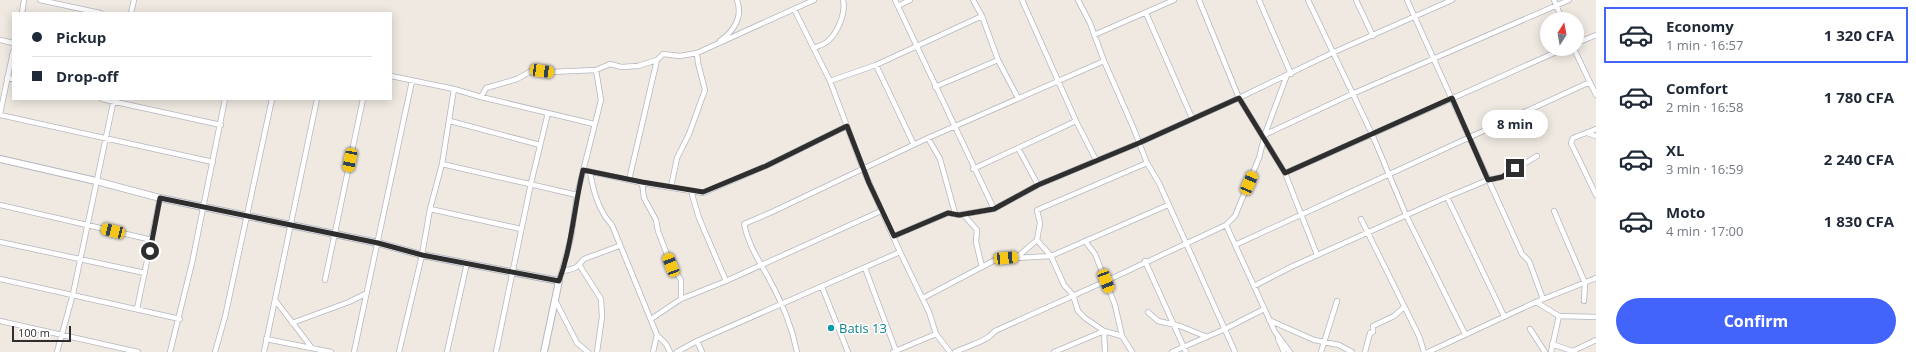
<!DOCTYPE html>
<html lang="en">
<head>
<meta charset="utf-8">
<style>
	:root { --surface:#fff; --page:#f2f2f3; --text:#1f2937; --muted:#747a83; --line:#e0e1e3; --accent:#4264fb }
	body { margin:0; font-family:"Open Sans",sans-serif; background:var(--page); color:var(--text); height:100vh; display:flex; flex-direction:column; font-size:15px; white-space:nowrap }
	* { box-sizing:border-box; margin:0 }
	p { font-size:13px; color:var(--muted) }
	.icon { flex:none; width:22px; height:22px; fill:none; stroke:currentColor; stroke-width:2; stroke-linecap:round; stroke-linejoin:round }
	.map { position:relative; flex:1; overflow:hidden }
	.drawer { display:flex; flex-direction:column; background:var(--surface); width:320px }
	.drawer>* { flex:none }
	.banner { position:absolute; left:12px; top:12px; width:380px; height:88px; border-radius:0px; box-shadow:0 2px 10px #0003; display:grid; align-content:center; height:88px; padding:0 20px; background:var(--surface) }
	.needle { width:26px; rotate:11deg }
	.controls { position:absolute; left:1540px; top:12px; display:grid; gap:8px }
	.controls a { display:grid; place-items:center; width:44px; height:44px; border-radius:50%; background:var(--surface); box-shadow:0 2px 10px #0003; font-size:20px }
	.scale { position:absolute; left:12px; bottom:10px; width:59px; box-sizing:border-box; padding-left:4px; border:2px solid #2e2e2e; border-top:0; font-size:11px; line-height:14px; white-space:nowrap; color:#2e2e2e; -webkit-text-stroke:3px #fff; paint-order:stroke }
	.end { position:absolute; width:18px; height:18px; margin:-9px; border:5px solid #2e2e2e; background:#fff; box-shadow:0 0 0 2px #fff }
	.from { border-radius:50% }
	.bubble { position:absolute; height:28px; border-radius:14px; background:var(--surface); box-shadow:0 2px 10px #0003; font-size:13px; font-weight:700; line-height:28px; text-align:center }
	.car { position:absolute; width:12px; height:24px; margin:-12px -6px; border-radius:5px; box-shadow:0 0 3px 1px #0007; background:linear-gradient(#f5c518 24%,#345 0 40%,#f5c518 0 76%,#345 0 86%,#f5c518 0) }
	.banner b { display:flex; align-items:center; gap:14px; height:38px; font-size:15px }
	.banner b+b { border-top:1px solid var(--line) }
	.banner i { width:10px; height:10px; background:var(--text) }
	ul { padding:7px 0 0; list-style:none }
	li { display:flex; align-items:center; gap:12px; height:56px; margin:0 8px 6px; padding:0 12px; border:2px solid transparent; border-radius:0px }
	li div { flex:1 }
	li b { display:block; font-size:15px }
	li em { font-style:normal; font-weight:700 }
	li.selected { border-color:var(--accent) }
	li>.icon { width:36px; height:36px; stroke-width:1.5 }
	.action { display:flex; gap:8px; margin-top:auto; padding:8px 20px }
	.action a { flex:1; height:46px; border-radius:24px; background:var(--accent); color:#fff; font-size:16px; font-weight:700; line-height:46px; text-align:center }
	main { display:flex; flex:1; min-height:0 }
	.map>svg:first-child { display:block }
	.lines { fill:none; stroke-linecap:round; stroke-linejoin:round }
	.street-casing { stroke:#b4b7c1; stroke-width:6 }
	.secondary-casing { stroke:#b4b7c1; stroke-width:8 }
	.street { stroke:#fff; stroke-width:4.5 }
	.secondary { stroke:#fff; stroke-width:6 }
	.route { stroke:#2e2e2e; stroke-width:5 }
	.culture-dot { fill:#0f9aa8; stroke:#fff; stroke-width:1.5 }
	.labels { text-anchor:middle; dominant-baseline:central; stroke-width:3; stroke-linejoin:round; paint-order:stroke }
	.culture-label { font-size:13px; fill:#0d838f; stroke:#fff; text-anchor:start }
</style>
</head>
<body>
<main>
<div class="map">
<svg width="1596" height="352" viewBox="0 0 1596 352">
	<rect width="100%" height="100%" fill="#efe9e1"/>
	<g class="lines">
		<g class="street-casing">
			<path id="street" d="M40 0 100 13
				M895 0 994 209
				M973 0 982 16 998 60 1018 98
				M1022 0 1076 121 1096 160
				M1078 0 1090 23 1104 61 1133 127 1147 163 1159 183 1235 352
				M1199 0 1239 98 1285 173 1317 255
				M1259 0 1291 74
				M1308 0 1372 134 1406 215 1465 334
				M1356 0 1373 36
				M1407 0 1522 254 1529 261 1543 299
				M1554 0 1562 19
				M898 6 910 0
				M794 9 830 81 863 169 900 252 929 312 936 334 950 352
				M22 13 24 0
				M131 13 134 0
				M1146 13 1192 118
				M1094 35 1174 0
				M0 40 13 43
				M720 41C735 30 743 17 737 0
				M1577 43 1596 35
				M813 48C818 46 824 45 828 41 838 32 846 13 843 0
				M1574 49 1596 95
				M876 65 914 145
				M391 76 454 89 481 97 594 124
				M7 78 13 79
				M830 81 876 65 982 16
				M935 87 998 60
				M481 97 486 88 517 79 533 70 550 72 596 70 610 64 621 67 638 66 657 60 663 54 680 56 697 53 814 0
				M102 99 221 125
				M0 114 13 52
				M0 115 213 162
				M450 121 540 145
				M1596 129 1573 138 1571 143 1596 195
				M1587 133 1596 136
				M1262 136 1352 94 1569 0
				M928 138 940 159 955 213
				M1018 148 1038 185
				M442 164 577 195
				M973 169 1076 121
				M583 170 642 183 703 193 766 166 847 126
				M590 172C593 190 599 212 612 225L657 335 666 344 670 352
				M1285 173 1563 49
				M629 180 657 60
				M642 183 644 198 656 220 658 231 671 265 681 280V299
				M671 187 677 158 689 134 705 90 698 63 697 53
				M691 191 699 218 726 281
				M1447 197 1504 316
				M0 205 152 240
				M430 209 521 229
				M1554 211 1585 283 1584 301
				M963 214 977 230 976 242 982 267
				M1361 219 1419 336 1424 352
				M1226 225 1275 332 1290 352
				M894 236 948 213 959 215 994 209 1038 185 1139 143 1239 98 1332 53 1452 0
				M1037 240 1040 223 1037 210 1147 163
				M1085 241 1095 254 1115 305 1122 336 1132 352
				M0 242 145 273
				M1235 245 1590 82
				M1016 258 1037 240 1051 256 1064 285 1073 295 1078 311 1085 318 1104 331 1105 352
				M1145 261 1186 352
				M580 266 601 299 602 317 597 352
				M865 268 896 351
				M563 271C577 268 575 269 584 259L619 246
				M0 279 180 319
				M325 280 363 99
				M559 281 571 238 577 195 601 100 596 70
				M1254 286 1293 266 1447 197 1488 180 1502 177 1537 156
				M822 287 848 352
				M923 298 997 259 1051 256 1168 205
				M275 300 312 348
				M555 300 577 343 588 352
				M1536 302 1559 316
				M137 309 160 198
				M1148 312 1158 321 1180 326 1207 337
				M651 319 681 299 726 281 881 211
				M1269 320 1314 340 1339 345 1352 352
				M0 321 138 352
				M292 323 349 302 367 293
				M1530 329 1545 352
				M266 339 331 352
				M1278 339 1284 352
				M697 341 702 352
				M1552 344 1575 352
				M1573 351 1596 340
				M57 352 73 294 114 99
				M170 352 192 263 225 99
				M215 352 225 317 272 99
				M264 352 317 99
				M354 352 412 81
				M399 352 422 255 430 209 442 164 454 89
				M447 352 467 263
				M496 352 531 183 548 113
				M653 352 657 335
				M677 352 697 341 900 252
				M797 352C792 327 781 300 768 277 758 259 748 244 744 224L772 212 928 138 1104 61
				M893 352 936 334
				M955 352C969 345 985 343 995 331L1106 281 1226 225 1235 216 1259 158 1265 134 1287 75
				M1054 352 1104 331 1122 336
				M1172 352 1225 329 1264 309
				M1321 352 1337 301
				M1365 352 1370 333 1373 332V326L1394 316 1404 307
				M1428 352 1536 302 1596 278
				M1551 352 1559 316 1596 317"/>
		</g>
		<g class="secondary-casing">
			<path id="secondary" d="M0 159 96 181 160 198 378 243 422 255 559 281 544 352"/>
		</g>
		<use href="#street" class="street"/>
		<use href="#secondary" class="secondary"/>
	</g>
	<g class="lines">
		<path class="route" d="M150 251 160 198 378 243 422 255 559 281C572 246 574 207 583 170L642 182 703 192 766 166 847 126 869 183 894 236 948 213 959 215 994 209 1038 185 1139 143 1239 98 1285 173 1452 98 1488 180 1502 177 1515 168"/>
	</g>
	<circle class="culture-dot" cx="831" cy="328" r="4"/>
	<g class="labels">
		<g class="culture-label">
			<text x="839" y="328">Batis 13</text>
		</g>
	</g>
</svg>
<div class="controls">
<a><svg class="needle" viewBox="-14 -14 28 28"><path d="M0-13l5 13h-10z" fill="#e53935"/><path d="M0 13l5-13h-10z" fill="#747a83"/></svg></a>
</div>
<div class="scale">100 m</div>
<i class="end from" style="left:150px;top:251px"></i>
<i class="end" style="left:1515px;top:168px"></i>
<div class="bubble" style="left:1482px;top:110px;width:66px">8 min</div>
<i class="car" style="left:542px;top:71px;rotate:98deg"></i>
<i class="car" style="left:350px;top:160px;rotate:191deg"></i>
<i class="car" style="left:1249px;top:183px;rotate:23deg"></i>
<i class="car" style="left:113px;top:231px;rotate:284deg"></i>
<i class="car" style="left:1006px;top:258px;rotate:85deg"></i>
<i class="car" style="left:671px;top:265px;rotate:339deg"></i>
<i class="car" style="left:1106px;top:281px;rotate:159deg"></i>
<div class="banner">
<b><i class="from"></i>Pickup</b>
<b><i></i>Drop-off</b>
</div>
</div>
<section class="drawer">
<ul>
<li class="selected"><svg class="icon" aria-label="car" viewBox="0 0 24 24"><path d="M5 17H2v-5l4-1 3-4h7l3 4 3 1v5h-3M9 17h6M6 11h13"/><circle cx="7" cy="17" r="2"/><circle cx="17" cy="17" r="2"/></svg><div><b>Economy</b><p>1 min · 16:57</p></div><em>1 320 CFA</em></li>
<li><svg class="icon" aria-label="car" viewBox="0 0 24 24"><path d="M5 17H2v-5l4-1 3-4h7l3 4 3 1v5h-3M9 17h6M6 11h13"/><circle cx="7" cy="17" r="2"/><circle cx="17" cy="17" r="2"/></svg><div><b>Comfort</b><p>2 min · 16:58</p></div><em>1 780 CFA</em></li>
<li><svg class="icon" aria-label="car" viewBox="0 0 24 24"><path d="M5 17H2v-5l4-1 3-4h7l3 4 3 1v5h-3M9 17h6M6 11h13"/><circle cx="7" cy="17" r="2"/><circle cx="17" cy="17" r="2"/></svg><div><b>XL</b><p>3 min · 16:59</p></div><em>2 240 CFA</em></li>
<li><svg class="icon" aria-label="car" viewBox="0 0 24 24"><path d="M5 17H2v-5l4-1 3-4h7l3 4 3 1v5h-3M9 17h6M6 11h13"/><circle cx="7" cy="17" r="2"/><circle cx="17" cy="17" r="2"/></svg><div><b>Moto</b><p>4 min · 17:00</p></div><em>1 830 CFA</em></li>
</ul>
<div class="action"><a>Confirm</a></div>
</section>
</main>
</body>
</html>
